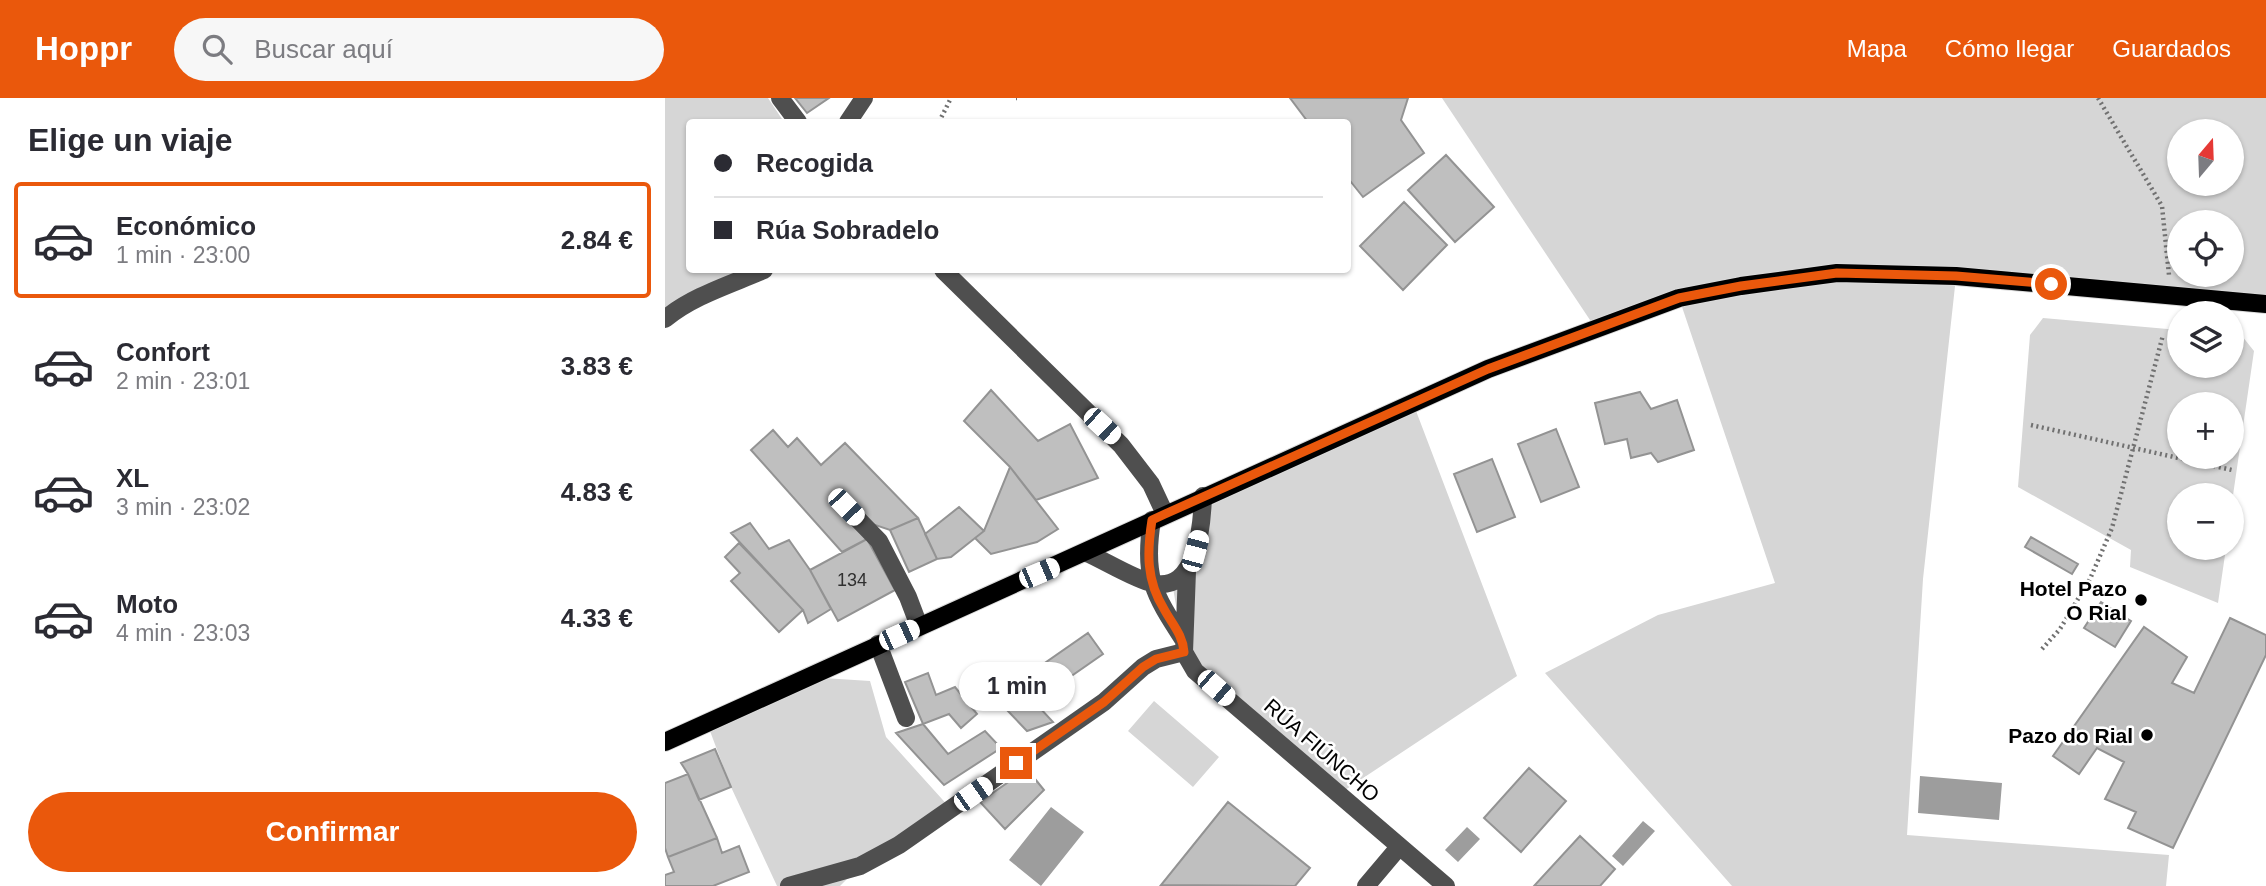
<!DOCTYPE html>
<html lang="es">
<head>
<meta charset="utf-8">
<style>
	:root { --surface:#fff; --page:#f7f7f7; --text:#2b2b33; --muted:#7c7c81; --line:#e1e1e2; --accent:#ea580c }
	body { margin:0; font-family:Arial,sans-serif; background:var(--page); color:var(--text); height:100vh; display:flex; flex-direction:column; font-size:26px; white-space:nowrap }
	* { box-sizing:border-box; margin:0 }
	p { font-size:23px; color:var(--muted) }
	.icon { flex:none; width:38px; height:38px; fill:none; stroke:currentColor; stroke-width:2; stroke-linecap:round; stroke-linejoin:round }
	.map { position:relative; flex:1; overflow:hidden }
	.panel { display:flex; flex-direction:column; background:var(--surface); width:665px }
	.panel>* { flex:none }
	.hud { position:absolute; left:21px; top:21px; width:665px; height:154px; border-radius:7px; box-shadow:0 2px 5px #0004; display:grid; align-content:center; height:154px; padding:0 28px; background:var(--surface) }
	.needle { width:46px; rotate:19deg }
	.controls { position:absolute; left:1502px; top:21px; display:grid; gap:14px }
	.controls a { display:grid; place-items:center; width:77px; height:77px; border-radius:50%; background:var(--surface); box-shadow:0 2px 5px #0004; font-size:35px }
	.end { position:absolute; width:32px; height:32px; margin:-16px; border:9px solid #ea580c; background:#fff; box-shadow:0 0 0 4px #fff }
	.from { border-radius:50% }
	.bubble { position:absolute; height:49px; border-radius:24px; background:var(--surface); box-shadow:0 2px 5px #0004; font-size:23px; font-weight:600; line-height:49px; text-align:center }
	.car { position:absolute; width:21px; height:42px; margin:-21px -10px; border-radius:9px; box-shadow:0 0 5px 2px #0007; background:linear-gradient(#fff 24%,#345 0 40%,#fff 0 76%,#345 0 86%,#fff 0) }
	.hud b { display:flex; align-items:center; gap:24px; height:66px; font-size:26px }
	.hud b+b { border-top:2px solid var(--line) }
	.hud i { width:18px; height:18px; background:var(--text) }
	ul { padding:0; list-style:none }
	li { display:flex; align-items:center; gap:21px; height:116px; margin:0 14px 10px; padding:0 14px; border:4px solid transparent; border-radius:7px }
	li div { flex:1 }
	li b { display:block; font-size:26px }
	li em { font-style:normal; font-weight:600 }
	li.selected { border-color:var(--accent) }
	li>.icon { width:63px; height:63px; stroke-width:1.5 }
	h2 { padding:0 28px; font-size:32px; line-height:84px }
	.cta { display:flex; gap:14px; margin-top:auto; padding:14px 28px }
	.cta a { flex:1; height:80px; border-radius:42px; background:var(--accent); color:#fff; font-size:28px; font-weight:600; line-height:80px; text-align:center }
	header { display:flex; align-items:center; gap:42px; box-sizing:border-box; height:98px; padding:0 35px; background:var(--accent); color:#fff }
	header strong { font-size:33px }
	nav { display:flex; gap:38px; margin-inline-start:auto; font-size:24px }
	.search { width:490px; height:63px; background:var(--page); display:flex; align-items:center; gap:18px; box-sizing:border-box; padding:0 24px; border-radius:38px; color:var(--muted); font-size:26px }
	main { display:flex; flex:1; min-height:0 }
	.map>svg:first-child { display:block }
	.green { fill:#d6d6d6; fill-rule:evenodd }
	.water { fill:#9d9d9d }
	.building { fill:#bfbfbf; stroke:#939393; stroke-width:2 }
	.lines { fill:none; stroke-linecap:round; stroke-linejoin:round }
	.major-casing { stroke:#dbdbdb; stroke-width:20 }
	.path { stroke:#717171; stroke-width:4.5; stroke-dasharray:2 3.5; stroke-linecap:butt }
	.minor { stroke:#4f4f4f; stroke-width:18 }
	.major { stroke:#000; stroke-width:18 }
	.route { stroke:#ea580c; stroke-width:9 }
	.poi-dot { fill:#000; stroke:#fff; stroke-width:2.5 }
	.labels { text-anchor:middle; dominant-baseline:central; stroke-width:5; stroke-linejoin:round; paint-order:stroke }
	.number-label { font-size:18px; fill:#303030 }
	.poi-label { font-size:21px; font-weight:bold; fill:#000; stroke:#fff; text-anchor:end }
	.street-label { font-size:21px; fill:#000; stroke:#fff }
</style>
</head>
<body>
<header>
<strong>Hoppr</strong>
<div class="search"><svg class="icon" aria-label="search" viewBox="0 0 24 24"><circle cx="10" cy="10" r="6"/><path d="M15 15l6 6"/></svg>Buscar aquí</div>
<nav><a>Mapa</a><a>Cómo llegar</a><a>Guardados</a></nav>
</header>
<main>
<section class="panel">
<h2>Elige un viaje</h2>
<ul>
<li class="selected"><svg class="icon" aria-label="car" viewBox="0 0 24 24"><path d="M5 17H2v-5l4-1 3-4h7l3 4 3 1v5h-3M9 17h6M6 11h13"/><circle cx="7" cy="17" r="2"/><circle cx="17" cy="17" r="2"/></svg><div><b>Económico</b><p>1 min · 23:00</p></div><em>2.84 €</em></li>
<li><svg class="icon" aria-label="car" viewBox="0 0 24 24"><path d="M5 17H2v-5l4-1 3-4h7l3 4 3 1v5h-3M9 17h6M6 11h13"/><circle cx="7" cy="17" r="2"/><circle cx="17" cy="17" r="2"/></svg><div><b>Confort</b><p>2 min · 23:01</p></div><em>3.83 €</em></li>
<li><svg class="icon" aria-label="car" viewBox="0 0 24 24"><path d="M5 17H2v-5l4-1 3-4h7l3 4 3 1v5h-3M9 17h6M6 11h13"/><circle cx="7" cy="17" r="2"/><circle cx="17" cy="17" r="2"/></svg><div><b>XL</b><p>3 min · 23:02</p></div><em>4.83 €</em></li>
<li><svg class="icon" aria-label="car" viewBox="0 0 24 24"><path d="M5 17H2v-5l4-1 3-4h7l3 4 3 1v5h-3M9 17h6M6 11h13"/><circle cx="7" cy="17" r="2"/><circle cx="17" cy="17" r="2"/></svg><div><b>Moto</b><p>4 min · 23:03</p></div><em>4.33 €</em></li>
</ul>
<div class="cta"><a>Confirmar</a></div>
</section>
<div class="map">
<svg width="1601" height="788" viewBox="0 0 1601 788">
	<rect width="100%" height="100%" fill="#fff"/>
	<path class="green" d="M0 0H103L119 24H24V172H97L0 222Z
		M777 0H1601V208L1291 179 1258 481 1242 737 1504 757 1501 788H1067L880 575 993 517 1110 485 1014 200 931 231ZM1514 33H1566V86H1514ZM1514 124H1566V177H1514Z
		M1378 220 1514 232V268H1566V237L1577 238 1589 253 1566 411V397H1514V450H1561L1553 505 1465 469 1466 452 1353 389 1365 237ZM1566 306V359H1514V306Z
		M748 305 852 578 674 696 519 554 507 484 522 473 538 398Z
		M143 579 205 583 221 639 286 711 195 768 175 788H112L66 689 42 625Z
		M489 603 554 659 528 689 463 633Z"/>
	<path class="water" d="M1255 678 1337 685 1334 722 1253 715Z
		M386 709 419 734 376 788 344 762Z
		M978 723 990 733 958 768 947 758Z
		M802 729 815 741 793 764 780 752Z"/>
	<path class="building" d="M130 0H164L142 15Z
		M625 0H743L736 22 759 55 698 99 682 79V24H643Z
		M781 57 829 109 790 144 743 92Z
		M739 104 782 147 738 192 695 148Z
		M326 292 373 343 405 326 433 380 371 402 345 369 299 323Z
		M975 294 986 311 1012 302 1029 352 993 364 986 355 966 360 962 341 940 346 930 305Z
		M891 331 914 389 876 404 853 346Z
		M108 332 123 349 132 340 156 367 180 345 253 420 225 432 207 426 181 397 168 408 202 441 177 454 86 352Z
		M827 361 850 419 812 434 789 376Z
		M345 369 393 431 372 444 326 456 310 440 319 433Z
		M294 409 319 433 286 459 272 461 260 436Z
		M253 420 272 461 244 474 225 432Z
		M85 425 104 451 124 442 145 472 166 511 143 525 138 512 66 435Z
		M1366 439 1413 466 1407 476 1360 449Z
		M202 441 230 492 173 523 145 472Z
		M74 445 138 512 114 534 66 483 75 475 60 459Z
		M1436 504 1466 523 1450 549 1419 530Z
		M1565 520 1601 537V557L1508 750 1463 730 1471 714 1440 701 1459 664 1432 650 1414 676 1388 658 1479 529 1522 559 1507 585 1529 595Z
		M423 535 438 556 379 597 364 576Z
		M263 575 271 597 290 589 312 616 296 630 284 616 258 626 240 584Z
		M361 595 388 624 362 633 342 612Z
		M258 626 283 656 320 633 336 650 279 687 231 635Z
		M50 651 66 689 34 702 23 676 16 665Z
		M864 670 901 703 856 754 819 720Z
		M362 671 379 692 340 731 315 704Z
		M23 676 52 740 3 759 0 750V685Z
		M563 704 645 770 630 788 496 787Z
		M915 738 950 771 935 788H869Z
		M52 740 57 755 74 748 84 774 48 788H0V777L9 774 3 759Z"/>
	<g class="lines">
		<g class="major-casing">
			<path id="major" d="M0 644 823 271 1014 200 1076 188 1172 175 1291 178 1601 206"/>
		</g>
		<path class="path" d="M351 0H352
			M1433 0 1497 108 1504 177
			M274 24 286 0
			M1366 327 1567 372
			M1377 551 1395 531 1425 481 1447 430 1498 237"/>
		<path class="minor" d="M115 0 133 24
			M183 24 199 0
			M278 172 456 347 486 386 500 416
			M0 221C27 198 67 186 99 172
			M181 409 214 443 243 499 254 528
			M487 422C478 478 488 495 518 541
			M422 455C438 462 471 482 487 485 532 496 537 428 538 398
			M522 473 519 554 530 573 781 788
			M213 546 241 620
			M124 788 195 768 234 747 439 604 478 569 491 561 519 554
			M701 788 734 749"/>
		<use href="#major" class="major"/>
	</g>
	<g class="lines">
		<path class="route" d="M351 665 439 604 478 569 491 561 519 554C518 537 507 526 499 511 481 482 482 454 487 422L500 416 823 271 1014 200 1076 188 1172 175 1291 178 1386 186"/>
	</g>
	<g class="poi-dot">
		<circle cx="1476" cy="502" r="7"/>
		<circle cx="1482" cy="637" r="7"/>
	</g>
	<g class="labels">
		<g class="number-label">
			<text x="187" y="482">134</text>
		</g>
		<g class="poi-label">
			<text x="1462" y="490">Hotel Pazo<tspan x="1462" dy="24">O Rial</tspan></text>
			<text x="1468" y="637">Pazo do Rial</text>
		</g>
		<g class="street-label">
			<text transform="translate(657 652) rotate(41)">RÚA FIÚNCHO</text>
		</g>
	</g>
</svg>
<div class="controls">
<a><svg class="needle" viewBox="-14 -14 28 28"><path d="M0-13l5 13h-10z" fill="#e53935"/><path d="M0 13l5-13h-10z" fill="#7c7c81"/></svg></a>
<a><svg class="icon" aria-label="locate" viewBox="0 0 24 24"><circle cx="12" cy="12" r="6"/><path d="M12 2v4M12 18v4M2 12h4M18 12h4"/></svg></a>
<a><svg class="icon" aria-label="layers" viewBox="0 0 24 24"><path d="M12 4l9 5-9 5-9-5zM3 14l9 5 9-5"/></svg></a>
<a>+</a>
<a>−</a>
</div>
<i class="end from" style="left:1386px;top:186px"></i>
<i class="end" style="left:351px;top:665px"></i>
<div class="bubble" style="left:294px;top:564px;width:116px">1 min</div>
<i class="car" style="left:437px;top:328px;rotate:133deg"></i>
<i class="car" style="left:181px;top:409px;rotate:136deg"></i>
<i class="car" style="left:530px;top:453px;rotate:15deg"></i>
<i class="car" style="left:374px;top:475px;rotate:67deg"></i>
<i class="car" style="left:234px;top:537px;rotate:66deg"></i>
<i class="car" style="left:551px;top:590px;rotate:131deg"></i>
<i class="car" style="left:308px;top:696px;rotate:55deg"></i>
<div class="hud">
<b><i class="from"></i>Recogida</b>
<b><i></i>Rúa Sobradelo</b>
</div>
</div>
</main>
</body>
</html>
